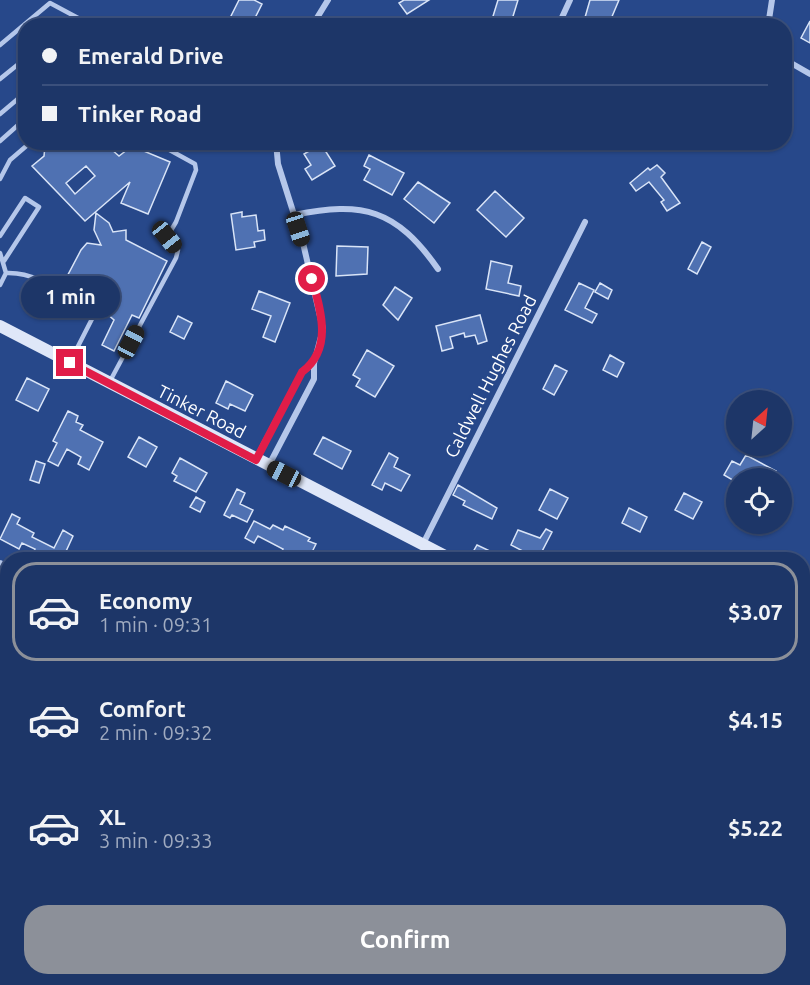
<!DOCTYPE html>
<html lang="en">
<head>
<meta charset="utf-8">
<style>
	:root { --surface:#1d3668; --page:#253e6e; --text:#f1f3f6; --muted:#a0abc0; --line:#3b507c; --accent:#8c9099 }
	body { margin:0; font-family:Ubuntu,sans-serif; background:var(--page); color:var(--text); height:100vh; display:flex; flex-direction:column; font-size:22px; white-space:nowrap }
	* { box-sizing:border-box; margin:0 }
	p { font-size:20px; color:var(--muted) }
	.icon { flex:none; width:33px; height:33px; fill:none; stroke:currentColor; stroke-width:2; stroke-linecap:round; stroke-linejoin:round }
	.map { position:relative; flex:1; overflow:hidden }
	.drawer { position:absolute; left:0px; top:552px; width:810px; height:434px; display:flex; flex-direction:column; background:var(--surface); border-radius:24px 24px 0 0; box-shadow:0 2px 4px #0004,0 0 0 2px var(--line) }
	.drawer>* { flex:none }
	.top-card { position:absolute; left:18px; top:18px; width:774px; height:132px; border-radius:24px; box-shadow:0 2px 4px #0004,0 0 0 2px var(--line); display:grid; align-content:center; height:132px; padding:0 24px; background:var(--surface) }
	.needle { width:39px; rotate:27deg }
	.buttons { position:absolute; left:726px; top:390px; display:grid; gap:12px }
	.buttons a { display:grid; place-items:center; width:66px; height:66px; border-radius:50%; background:var(--surface); box-shadow:0 2px 4px #0004,0 0 0 2px var(--line); font-size:30px }
	.end { position:absolute; width:27px; height:27px; margin:-14px; border:8px solid #e11d48; background:#fff; box-shadow:0 0 0 3px #fff }
	.from { border-radius:50% }
	.bubble { position:absolute; height:42px; border-radius:21px; background:var(--surface); box-shadow:0 2px 4px #0004,0 0 0 2px var(--line); font-size:20px; font-weight:700; line-height:42px; text-align:center }
	.car { position:absolute; width:18px; height:36px; margin:-18px -9px; border-radius:8px; box-shadow:0 0 4px 2px #0007; background:linear-gradient(#222 24%,#8ab4d8 0 40%,#222 0 76%,#8ab4d8 0 86%,#222 0) }
	.top-card b { display:flex; align-items:center; gap:21px; height:57px; font-size:22px }
	.top-card b+b { border-top:2px solid var(--line) }
	.top-card i { width:15px; height:15px; background:var(--text) }
	ul { padding:10px 0 0; list-style:none }
	li { display:flex; align-items:center; gap:18px; height:99px; margin:0 12px 9px; padding:0 12px; border:3px solid transparent; border-radius:24px }
	li div { flex:1 }
	li b { display:block; font-size:22px }
	li em { font-style:normal; font-weight:700 }
	li.current { border-color:var(--accent) }
	li>.icon { width:54px; height:54px; stroke-width:1.5 }
	.primary-button { display:flex; gap:12px; margin-top:auto; padding:12px 24px }
	.primary-button a { flex:1; height:69px; border-radius:24px; background:var(--accent); color:#fff; font-size:24px; font-weight:700; line-height:69px; text-align:center }
	.map>svg:first-child { display:block }
	.building { fill:#4f71b2; stroke:#d9e4f7; stroke-width:1.5; fill-rule:evenodd }
	.lines { fill:none; stroke-linecap:round; stroke-linejoin:round }
	.service { stroke:#b5c7ea; stroke-width:4.5 }
	.minor { stroke:#b5c7ea; stroke-width:6 }
	.secondary { stroke:#dfe7f8; stroke-width:12 }
	.route { stroke:#e11d48; stroke-width:8 }
	.labels { text-anchor:middle; dominant-baseline:central; stroke-width:4.5; stroke-linejoin:round; paint-order:stroke }
	.street-label { font-size:18px; fill:#fff; stroke:#27488a }
</style>
</head>
<body>
<div class="map">
<svg width="810" height="985" viewBox="0 0 810 985">
	<rect width="100%" height="100%" fill="#27488a"/>
	<path class="building" d="M239 0H254L262 4 255 18 269 26H244L230 18Z
		M404 0H429L407 14 399 3Z
		M498 0H518L510 26H490Z
		M590 0H619L608 26 584 21Z
		M370 18 386 26H366Z
		M810 21V43L801 38Z
		M66 142H103L119 156 132 146 170 162 148 214 121 203 130 182 85 221 32 166 44 156 45 146 60 147ZM86 166 95 176 75 194 66 183Z
		M321 144 335 166 312 180 305 169 311 165 304 154Z
		M369 155 404 173 392 195 364 180 370 169 364 166Z
		M657 165 665 173 661 177 680 203 667 211 661 202 664 200 649 182 636 191 630 183 648 168 650 170Z
		M418 182 450 203 434 223 404 199Z
		M495 191 524 218 506 237 477 210Z
		M242 212V217L256 215 258 231 264 230 265 240 254 242 255 247 236 250 231 214Z
		M96 213 109 223 113 232 126 230V240L167 261 139 318 132 315 114 351 102 345 114 320 107 314 81 301 74 304 76 311 73 316 65 312 68 307 74 305 72 299 75 293 62 286 81 250 87 243 101 245 94 230Z
		M702 242 711 247 697 274 688 269Z
		M337 246 368 247 367 274 336 276Z
		M491 261 512 266 508 283 521 286 519 296 486 289Z
		M579 283 594 290 585 308 597 314 592 323 565 310Z
		M600 283 612 290 608 299 595 292Z
		M395 287 412 298 398 320 383 305Z
		M259 291 290 303 275 342 263 337 271 316 252 309Z
		M480 315 487 341 478 344 475 335 465 337 464 333 450 337 453 348 442 351 436 326Z
		M178 316 192 323 184 339 170 332Z
		M367 350 394 366 375 397 356 386 360 379 353 375Z
		M610 355 624 363 617 377 603 370Z
		M555 365 567 371 554 395 543 389Z
		M27 378 49 389 38 411 16 400Z
		M226 381 253 395 245 411 230 404 228 409 216 403Z
		M68 411 78 416 76 422 83 425 80 430 103 442 89 470 78 464 81 457 67 449 58 466 48 461 57 443 53 441Z
		M139 437 157 447 146 467 128 457Z
		M323 437 351 451 342 469 314 454Z
		M389 453 398 458 394 467 410 475 401 491 385 483 382 490 372 485Z
		M746 455 776 471 772 478H762L754 474 752 478H736V482L724 475 732 461 740 465Z
		M180 458 207 473 196 492 174 481 177 476 172 473Z
		M36 461 45 464 39 483 30 480Z
		M458 485 497 508 492 519 463 505 465 501 453 495Z
		M237 489 245 493 240 504 253 510 247 522 232 515 230 518 224 515Z
		M550 489 568 498 557 519 539 510Z
		M684 493 702 502 693 519 675 510Z
		M196 497 205 502 200 512 190 507Z
		M629 508 647 517 640 532 622 523Z
		M12 514 20 518 17 524 34 533 32 537 54 548 63 530 73 536 62 560H42L32 555 35 549 22 543 19 549 0 539Z
		M254 521 270 529 273 525 283 530 285 526 310 538 308 541 316 544 308 560H286L279 556 283 549 258 536 254 543 245 538Z
		M546 529 552 532 538 559 511 545 518 530 540 538Z
		M477 545 490 551 486 559 473 552Z
		M8 671V693L0 689Z
		M0 751 8 755 5 787 0 784Z
		M805 784 810 787V807L802 804Z
		M802 917 810 926V941L802 947Z
		M271 978H297L293 985H268Z
		M374 978H395L391 985Z
		M685 978H716L721 985H690Z"/>
	<g class="lines">
		<path class="service" d="M65 26 76 17
			M0 45 50 3 93 26
			M0 79 26 58
			M0 114 26 92
			M0 141 26 118
			M0 179 10 160 31 142
			M0 236 25 198 39 207 4 261
			M0 253 6 273 0 285
			M6 273C35 272 49 286 70 303
			M71 360 94 315 78 307
			M109 383 176 258 178 250 167 237 176 222 196 170 195 164 155 142"/>
		<path class="minor" d="M312 26 328 0
			M558 26 570 0
			M768 26 772 0
			M784 59 810 74
			M294 215C363 201 396 209 438 269
			M256 459 302 372 314 363
			M269 465 314 379V363L323 329 303 243 278 164 276 142
			M423 544 585 222
			M0 563 8 567
			M0 654 8 647
			M802 977 810 974
			M151 978 152 985
			M105 984 140 978
			M323 985 326 978
			M632 985 634 978
			M780 985 799 978"/>
		<path class="secondary" d="M0 326 453 560
			M802 742 810 746"/>
	</g>
	<g class="lines">
		<path class="route" d="M70 363 256 460 302 372C333 349 321 311 312 279"/>
	</g>
	<g class="labels">
		<g class="street-label">
			<text transform="translate(490 376) rotate(-63)">Caldwell Hughes Road</text>
			<text transform="translate(202 411) rotate(27)">Tinker Road</text>
		</g>
	</g>
</svg>
<div class="buttons">
<a><svg class="needle" viewBox="-14 -14 28 28"><path d="M0-13l5 13h-10z" fill="#e53935"/><path d="M0 13l5-13h-10z" fill="#a0abc0"/></svg></a>
<a><svg class="icon" aria-label="locate" viewBox="0 0 24 24"><circle cx="12" cy="12" r="6"/><path d="M12 2v4M12 18v4M2 12h4M18 12h4"/></svg></a>
</div>
<i class="end from" style="left:312px;top:279px"></i>
<i class="end" style="left:70px;top:363px"></i>
<div class="bubble" style="left:21px;top:276px;width:99px">1 min</div>
<i class="car" style="left:298px;top:229px;rotate:162deg"></i>
<i class="car" style="left:167px;top:237px;rotate:141deg"></i>
<i class="car" style="left:131px;top:342px;rotate:28deg"></i>
<i class="car" style="left:284px;top:474px;rotate:297deg"></i>
<div class="top-card">
<b><i class="from"></i>Emerald Drive</b>
<b><i></i>Tinker Road</b>
</div>
<section class="drawer">
<ul>
<li class="current"><svg class="icon" aria-label="car" viewBox="0 0 24 24"><path d="M5 17H2v-5l4-1 3-4h7l3 4 3 1v5h-3M9 17h6M6 11h13"/><circle cx="7" cy="17" r="2"/><circle cx="17" cy="17" r="2"/></svg><div><b>Economy</b><p>1 min · 09:31</p></div><em>$3.07</em></li>
<li><svg class="icon" aria-label="car" viewBox="0 0 24 24"><path d="M5 17H2v-5l4-1 3-4h7l3 4 3 1v5h-3M9 17h6M6 11h13"/><circle cx="7" cy="17" r="2"/><circle cx="17" cy="17" r="2"/></svg><div><b>Comfort</b><p>2 min · 09:32</p></div><em>$4.15</em></li>
<li><svg class="icon" aria-label="car" viewBox="0 0 24 24"><path d="M5 17H2v-5l4-1 3-4h7l3 4 3 1v5h-3M9 17h6M6 11h13"/><circle cx="7" cy="17" r="2"/><circle cx="17" cy="17" r="2"/></svg><div><b>XL</b><p>3 min · 09:33</p></div><em>$5.22</em></li>
</ul>
<div class="primary-button"><a>Confirm</a></div>
</section>
</div>
</body>
</html>
